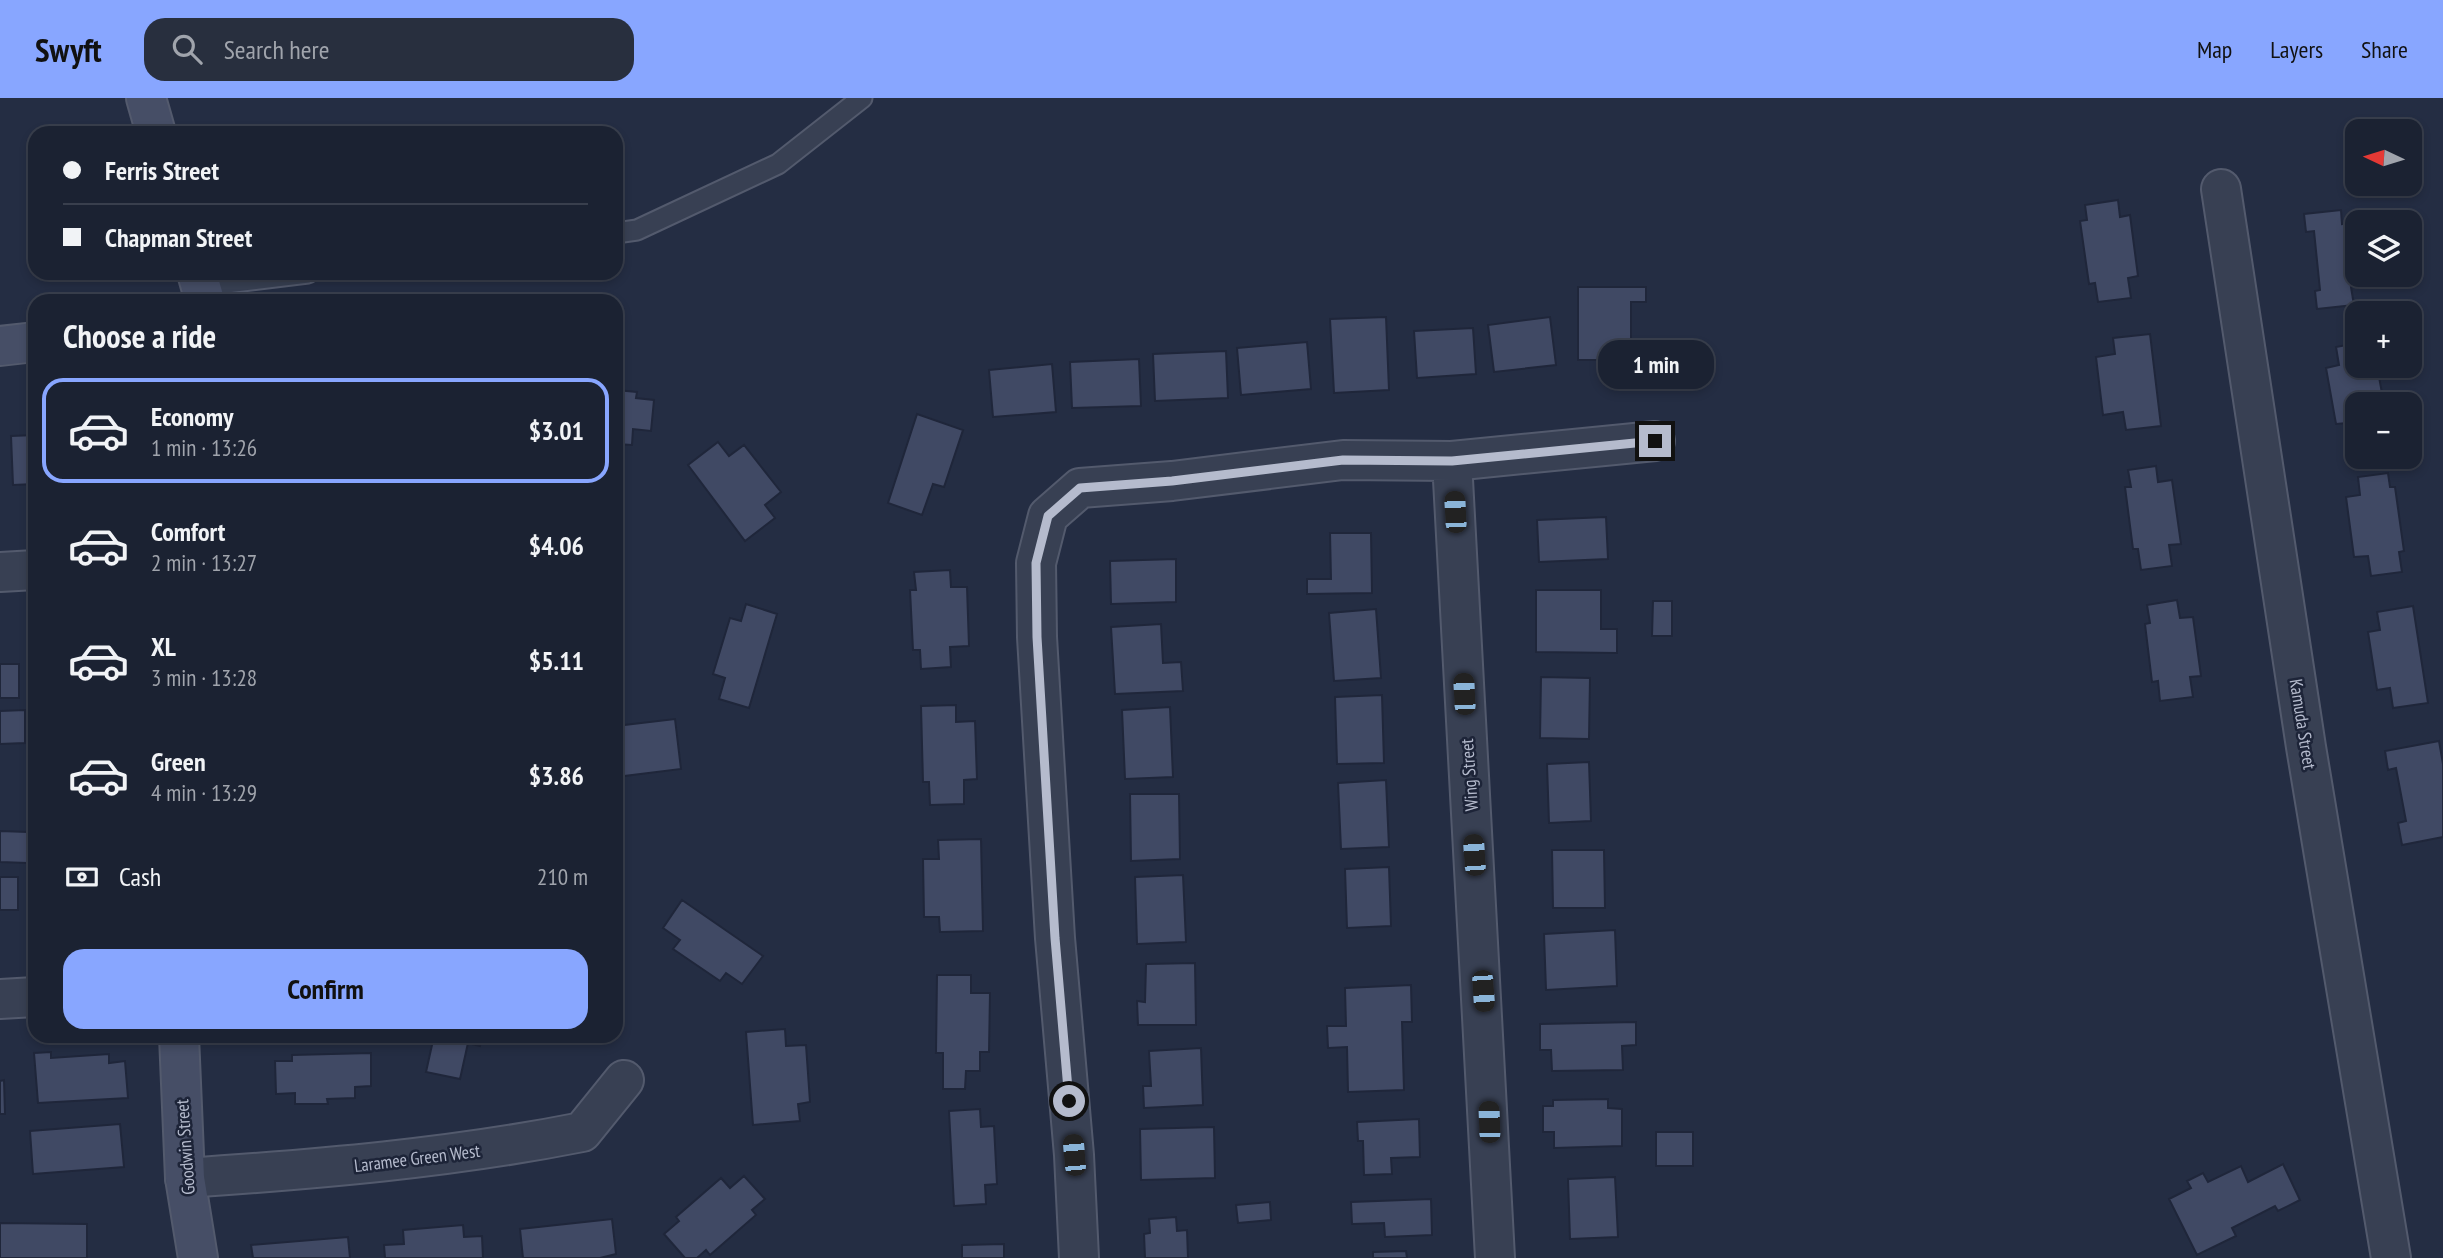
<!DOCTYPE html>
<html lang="en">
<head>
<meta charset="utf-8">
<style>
	:root { --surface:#1b2232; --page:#282f3e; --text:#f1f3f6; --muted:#a0a4ac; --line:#393f4d; --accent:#88a6ff }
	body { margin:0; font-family:"PT Sans Narrow",sans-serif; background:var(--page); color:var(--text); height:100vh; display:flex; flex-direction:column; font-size:26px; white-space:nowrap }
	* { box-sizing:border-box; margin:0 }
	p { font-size:23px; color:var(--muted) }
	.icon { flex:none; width:38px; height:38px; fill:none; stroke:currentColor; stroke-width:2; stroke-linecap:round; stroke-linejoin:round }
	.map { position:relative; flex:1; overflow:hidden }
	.drawer { position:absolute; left:28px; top:196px; width:595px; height:749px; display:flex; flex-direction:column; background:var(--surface); border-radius:21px; box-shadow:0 4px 10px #0003,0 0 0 2px var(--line) }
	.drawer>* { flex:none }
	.hud { position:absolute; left:28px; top:28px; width:595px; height:154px; border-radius:21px; box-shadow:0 4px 10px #0003,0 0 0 2px var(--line); display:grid; align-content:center; height:154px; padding:0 35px; background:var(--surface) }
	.needle { width:46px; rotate:274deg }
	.tools { position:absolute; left:2345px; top:21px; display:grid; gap:14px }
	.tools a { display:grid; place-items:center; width:77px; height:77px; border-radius:14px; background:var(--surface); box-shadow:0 4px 10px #0003,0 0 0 2px var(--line); font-size:35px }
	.end { position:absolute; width:32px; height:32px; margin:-16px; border:9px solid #b5bbcd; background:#111; box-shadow:0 0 0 4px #111 }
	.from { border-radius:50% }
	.bubble { position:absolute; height:49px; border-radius:21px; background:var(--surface); box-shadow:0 4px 10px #0003,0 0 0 2px var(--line); font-size:23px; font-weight:600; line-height:49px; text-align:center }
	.car { position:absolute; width:21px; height:42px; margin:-21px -10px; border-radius:9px; box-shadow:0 0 5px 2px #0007; background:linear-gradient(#222 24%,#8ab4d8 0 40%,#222 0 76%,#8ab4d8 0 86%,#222 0) }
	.hud b { display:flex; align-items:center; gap:24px; height:66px; font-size:26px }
	.hud b+b { border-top:2px solid var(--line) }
	.hud i { width:18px; height:18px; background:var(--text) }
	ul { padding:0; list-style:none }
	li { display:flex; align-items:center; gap:21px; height:105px; margin:0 14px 10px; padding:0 21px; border:4px solid transparent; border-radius:21px }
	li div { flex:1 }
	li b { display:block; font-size:26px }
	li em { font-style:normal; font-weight:600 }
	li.active { border-color:var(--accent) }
	li>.icon { width:63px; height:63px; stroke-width:1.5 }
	h2 { padding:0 35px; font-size:32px; line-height:84px }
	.pay { display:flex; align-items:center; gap:18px; height:77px; padding:0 35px; font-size:26px }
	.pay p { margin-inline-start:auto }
	.primary-button { display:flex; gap:14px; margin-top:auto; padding:14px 35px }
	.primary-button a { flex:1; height:80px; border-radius:21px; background:var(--accent); color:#111; font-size:28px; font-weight:600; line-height:80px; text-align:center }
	header { display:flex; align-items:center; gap:42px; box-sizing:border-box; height:98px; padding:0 35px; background:var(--accent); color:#111 }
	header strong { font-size:33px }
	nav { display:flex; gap:38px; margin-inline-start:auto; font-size:24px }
	.search { width:490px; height:63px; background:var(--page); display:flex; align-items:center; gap:18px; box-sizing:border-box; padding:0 24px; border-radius:21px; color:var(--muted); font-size:26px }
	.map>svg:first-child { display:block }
	.building { fill:#404964; stroke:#1f263a; stroke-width:2 }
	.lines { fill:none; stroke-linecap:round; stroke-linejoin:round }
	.lane-casing { stroke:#535a6d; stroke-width:23 }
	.street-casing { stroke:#535a6d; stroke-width:42 }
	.secondary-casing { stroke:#535a6d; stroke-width:42 }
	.lane { stroke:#384053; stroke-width:19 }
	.street { stroke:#384053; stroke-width:38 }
	.secondary { stroke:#464e66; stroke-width:38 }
	.route { stroke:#b5bbcd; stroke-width:9 }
	.labels { text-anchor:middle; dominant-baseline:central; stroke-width:5; stroke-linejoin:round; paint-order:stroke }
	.street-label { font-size:18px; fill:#b5bbcd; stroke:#1d2438 }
</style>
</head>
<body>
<header>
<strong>Swyft</strong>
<div class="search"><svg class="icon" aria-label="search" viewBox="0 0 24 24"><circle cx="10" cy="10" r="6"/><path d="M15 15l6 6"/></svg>Search here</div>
<nav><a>Map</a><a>Layers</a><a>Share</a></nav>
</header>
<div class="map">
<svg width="2443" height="1160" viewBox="0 0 2443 1160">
	<rect width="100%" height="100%" fill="#242d43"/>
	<path class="building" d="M2118 102 2120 119 2130 117 2138 178 2128 180 2131 200 2098 204 2095 185 2089 186 2080 123 2087 122 2085 107Z
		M2341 112 2342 126 2357 124V177H2367L2368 187 2351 189 2354 207 2317 211 2315 193 2320 192 2314 133 2306 134 2304 116Z
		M1578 189H1646V204H1631V262H1578Z
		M1386 219 1389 292 1334 295 1330 221Z
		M1550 219 1556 267 1494 274 1488 227Z
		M1473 230 1476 276 1417 280 1414 233Z
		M2150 236 2161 328 2126 332 2123 314 2103 317 2096 259 2115 256 2113 240Z
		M1307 244 1311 291 1241 297 1237 250Z
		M2357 245V268H2377L2384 306H2357V343L2350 344 2347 325 2336 326 2326 270 2339 267 2336 249Z
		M1226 253 1228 300 1155 303 1153 256Z
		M1139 261 1141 308 1072 310 1070 264Z
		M1052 266 1056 314 993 319 989 272Z
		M616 292 637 294 636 300 654 302 651 333 633 331 632 347 616 346Z
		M917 316 963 332 944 389 933 386 922 417 888 405Z
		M35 337V386L13 387 11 338Z
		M718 344 729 358 744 347 781 394 765 407 775 420 745 443 688 367Z
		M2156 368 2158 384 2172 382 2181 446 2169 447 2172 468 2141 472 2138 451H2133L2125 389H2131L2128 372Z
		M2388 375 2390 389H2395L2404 453 2399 454 2402 474 2371 478 2368 458 2354 459 2346 399 2360 397 2358 379Z
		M1606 419 1608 461 1539 464 1537 422Z
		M1330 435H1371L1372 495 1307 496V481H1331Z
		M1176 461V504L1111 506 1110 463Z
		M950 472 951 489H967L969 548 950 549 951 569 921 571 920 552H913L910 492H916L914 474Z
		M1536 492H1601V531H1617V555L1536 554Z
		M2177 502 2180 520 2193 519 2201 578 2190 579 2193 599 2160 603 2158 583 2152 584 2145 526 2150 525 2147 507Z
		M1653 503H1672V538H1652Z
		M746 506 777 516 749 610 719 601 725 580 713 576 730 520 741 523Z
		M2413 508 2428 605 2393 610 2390 590 2377 592 2368 534 2380 532 2377 514Z
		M1376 511 1381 580 1334 583 1329 515Z
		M1161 526 1163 565 1181 564 1183 593 1115 596 1111 529Z
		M0 566H19V600H0Z
		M1541 579 1590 580 1589 641 1540 640Z
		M1382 597 1384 665 1337 666 1335 599Z
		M956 607V624L975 623 977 681 964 682V706L930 707 929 684H923L921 608Z
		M1170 609 1173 679 1125 681 1122 612Z
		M25 612V645L0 646V613Z
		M675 621 681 671 616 679V628Z
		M2439 643 2443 666V739L2402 747 2398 725 2406 723 2396 670 2388 672 2385 653Z
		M1589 664 1591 723 1549 725 1547 666Z
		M1386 682 1389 749 1341 751 1338 685Z
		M1130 696H1179L1180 761 1131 763Z
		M0 733 28 734 27 765 0 764Z
		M981 741 983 833 940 834 939 819H924L923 761H939L938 742Z
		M1552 752H1604L1605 810H1553Z
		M1389 769 1391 828 1347 830 1345 771Z
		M1183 777 1186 844 1137 846 1135 779Z
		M0 779H18V812H0Z
		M682 802 763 858 742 886 726 875 720 883 673 851 680 842 663 830Z
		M1615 832 1617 888 1546 892 1544 836Z
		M1195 865 1196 927H1138L1137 903 1145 904 1146 866Z
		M937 877H971V895H990L989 954H980V973H966L965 991H943V955H936Z
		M1411 887 1412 924H1402L1404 992 1348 994 1347 949 1328 950 1327 928H1346L1345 890Z
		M1636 924V947L1622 948 1623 972 1552 973 1551 952H1540V926Z
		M785 931 786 948 806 947 810 1004 798 1006 800 1023 753 1027 746 934Z
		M434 938H482L480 948 468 945 460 981 426 974Z
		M1201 950 1203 1007 1144 1010 1143 988H1151L1149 953Z
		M51 954V960L109 956V965L125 963 128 1000 38 1005 34 955Z
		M371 955V988L355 989V1000L327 1001 328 1006H295V995L276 996 275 963H292V957Z
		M4 982 5 1016H0V983Z
		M1608 1001V1010L1622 1011V1048L1554 1050V1034H1543V1008H1553V1002Z
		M980 1011 981 1029 994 1028 997 1086 985 1087 986 1106 954 1108 949 1013Z
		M1419 1021 1420 1059 1391 1060 1392 1076 1364 1077 1363 1043H1358L1357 1024Z
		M120 1026 124 1069 33 1076 30 1033Z
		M1214 1029 1215 1080 1141 1082 1140 1031Z
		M1656 1034H1693V1068H1656Z
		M2283 1066 2300 1102 2278 1113 2275 1108 2232 1130 2236 1138 2197 1157 2169 1101 2191 1090 2187 1083 2203 1075 2208 1084 2241 1068 2248 1084Z
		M744 1078 765 1101 752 1112 756 1117 710 1157 706 1152 697 1160H685L664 1136 679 1123 676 1119 721 1080 730 1090Z
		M1615 1079 1618 1139 1570 1141 1568 1081Z
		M1431 1101 1432 1137 1385 1139 1384 1125 1352 1126 1351 1104Z
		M1270 1104 1271 1122 1238 1125 1236 1107Z
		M1176 1119 1177 1133 1187 1132 1188 1160H1145L1144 1136 1150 1135 1149 1121Z
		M612 1121 616 1156 600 1160H523L520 1131Z
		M0 1125 87 1126V1160H0Z
		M463 1127 464 1139 482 1138 483 1160H385L384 1147 404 1146 403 1132Z
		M348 1139 350 1160H253L251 1147Z
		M1004 1146V1160H962V1147Z
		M1406 1153 1407 1160H1373V1154Z"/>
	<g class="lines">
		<g class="lane-casing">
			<path id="lane" d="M616 135 637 132 778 66 862 0
				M201 188 308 175"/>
		</g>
		<g class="street-casing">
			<path id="street" d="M2221 91 2306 649 2391 1160
				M1452 363 1495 1160
				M0 474 35 472
				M0 901 35 899
				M185 1080C319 1071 451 1060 582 1034L624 982
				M1079 1160 1074 1057 1055 840 1037 539 1036 465 1048 418 1080 390 1172 383 1343 362 1452 363 1655 343"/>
		</g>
		<g class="secondary-casing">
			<path id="secondary" d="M146 0 156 35
				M197 175 205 203
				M0 248 35 244
				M179 938 185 1080 198 1160"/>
		</g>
		<use href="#lane" class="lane"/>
		<use href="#street" class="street"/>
		<use href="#secondary" class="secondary"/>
	</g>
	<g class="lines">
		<path class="route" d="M1069 1003 1055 840 1037 539 1036 465 1048 418 1080 390 1172 383 1343 362 1452 363 1655 343"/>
	</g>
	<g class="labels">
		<g class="street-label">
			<text transform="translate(2303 626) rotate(81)">Kamuda Street</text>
			<text transform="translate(1469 677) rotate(-94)">Wing Street</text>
			<text transform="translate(185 1049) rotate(-94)">Goodwin Street</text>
			<text transform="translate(417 1060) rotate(-7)">Laramee Green West</text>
		</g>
	</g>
</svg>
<div class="tools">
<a><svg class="needle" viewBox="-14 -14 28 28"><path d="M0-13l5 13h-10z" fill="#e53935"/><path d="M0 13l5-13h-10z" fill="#a0a4ac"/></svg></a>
<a><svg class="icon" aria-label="layers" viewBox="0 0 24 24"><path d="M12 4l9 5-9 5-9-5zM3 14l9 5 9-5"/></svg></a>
<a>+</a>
<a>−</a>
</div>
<i class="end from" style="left:1069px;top:1003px"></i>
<i class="end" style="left:1655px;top:343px"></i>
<div class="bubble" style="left:1598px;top:242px;width:116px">1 min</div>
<i class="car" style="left:1455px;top:414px;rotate:357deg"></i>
<i class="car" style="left:1464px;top:596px;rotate:357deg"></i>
<i class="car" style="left:1474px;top:757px;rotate:356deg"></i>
<i class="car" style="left:1483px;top:893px;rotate:176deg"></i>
<i class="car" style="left:1489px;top:1024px;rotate:358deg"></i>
<i class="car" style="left:1074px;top:1057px;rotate:355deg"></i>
<div class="hud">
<b><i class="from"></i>Ferris Street</b>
<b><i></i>Chapman Street</b>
</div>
<section class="drawer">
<h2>Choose a ride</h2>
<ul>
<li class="active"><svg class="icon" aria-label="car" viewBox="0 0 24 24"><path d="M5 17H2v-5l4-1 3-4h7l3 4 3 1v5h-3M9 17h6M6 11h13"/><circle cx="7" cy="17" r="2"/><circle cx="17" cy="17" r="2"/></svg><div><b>Economy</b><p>1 min · 13:26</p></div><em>$3.01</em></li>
<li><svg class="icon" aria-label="car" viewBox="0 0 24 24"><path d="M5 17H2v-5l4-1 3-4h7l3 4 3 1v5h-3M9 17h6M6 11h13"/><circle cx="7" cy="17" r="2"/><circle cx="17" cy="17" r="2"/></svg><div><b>Comfort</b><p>2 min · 13:27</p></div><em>$4.06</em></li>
<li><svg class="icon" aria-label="car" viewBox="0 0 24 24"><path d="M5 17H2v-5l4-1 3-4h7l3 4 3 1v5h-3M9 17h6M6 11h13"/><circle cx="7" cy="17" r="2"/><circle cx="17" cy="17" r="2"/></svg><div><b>XL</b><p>3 min · 13:28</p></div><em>$5.11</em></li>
<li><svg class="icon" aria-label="car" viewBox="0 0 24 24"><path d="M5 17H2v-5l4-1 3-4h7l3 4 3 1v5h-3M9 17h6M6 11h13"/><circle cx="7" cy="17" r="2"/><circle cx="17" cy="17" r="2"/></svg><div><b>Green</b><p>4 min · 13:29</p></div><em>$3.86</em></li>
</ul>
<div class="pay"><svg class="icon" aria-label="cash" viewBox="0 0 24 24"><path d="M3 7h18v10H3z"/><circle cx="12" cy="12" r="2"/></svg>Cash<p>210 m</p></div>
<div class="primary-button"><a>Confirm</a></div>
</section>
</div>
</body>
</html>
